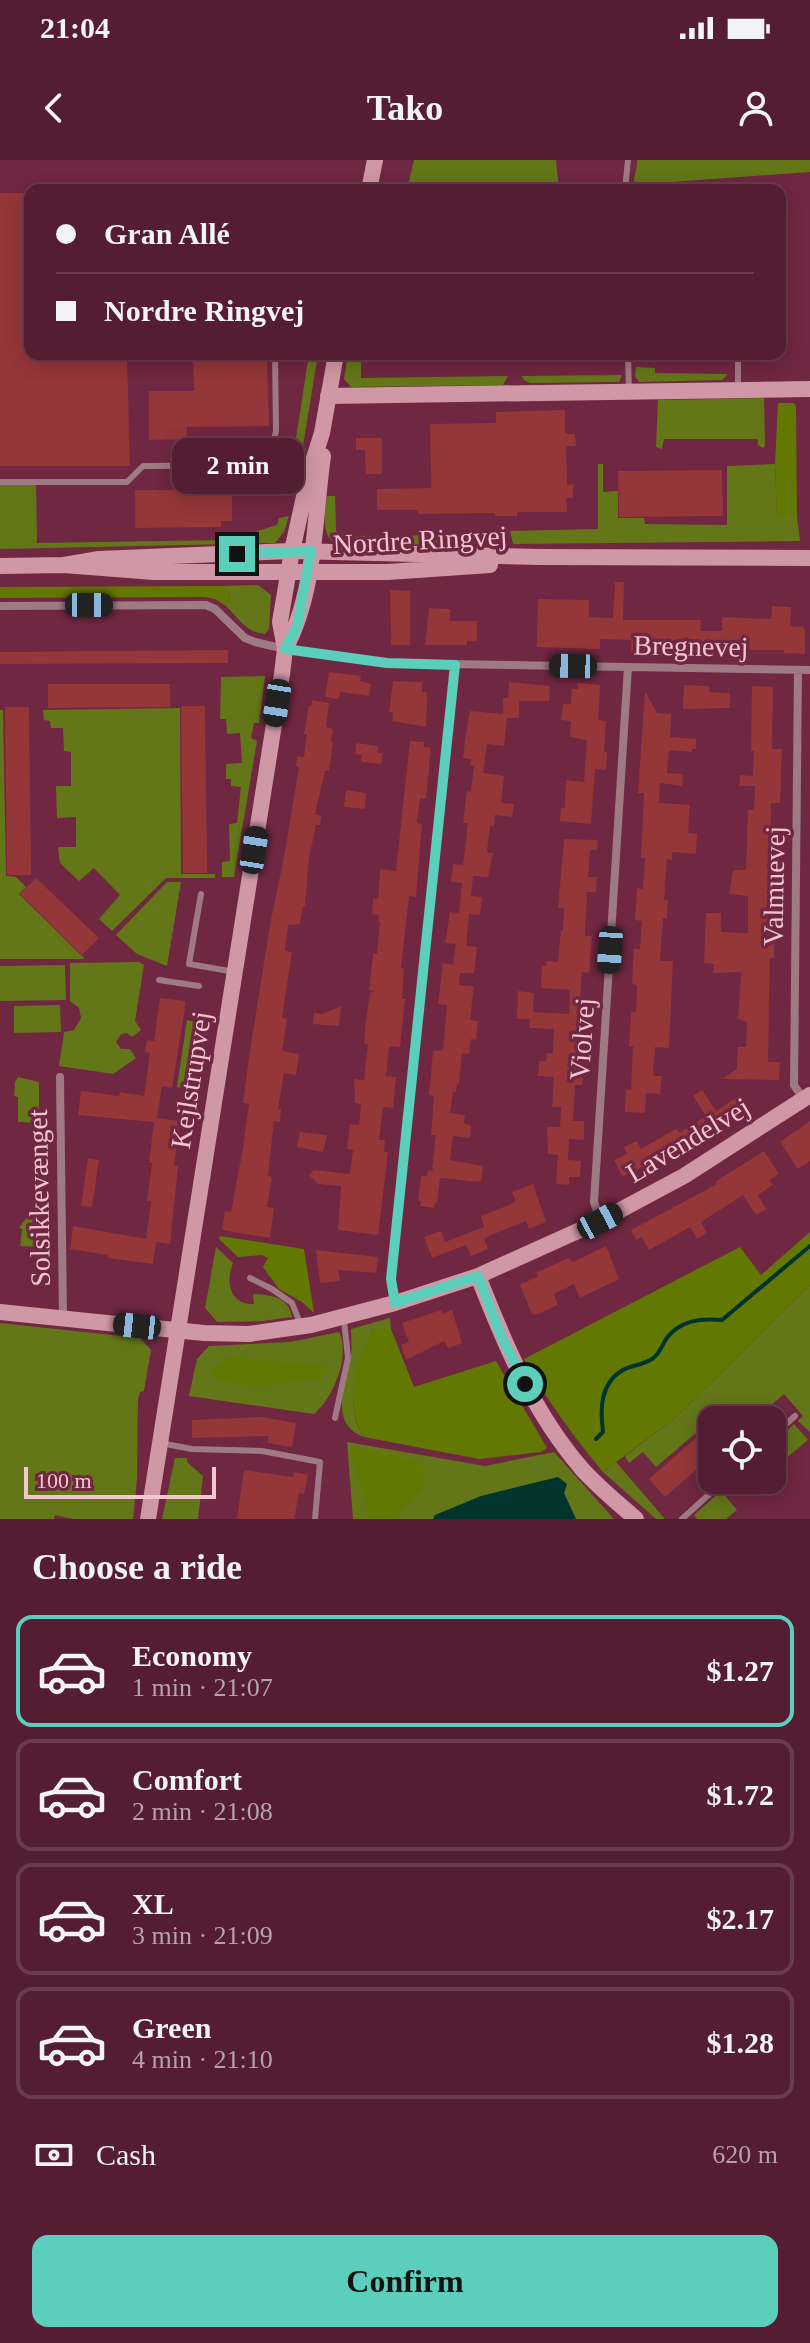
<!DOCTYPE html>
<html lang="en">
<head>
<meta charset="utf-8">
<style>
	:root { --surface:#541d31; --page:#5a2639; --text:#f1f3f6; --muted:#b5a2ab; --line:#6a3b4d; --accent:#5bcebc }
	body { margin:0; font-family:Georgia,serif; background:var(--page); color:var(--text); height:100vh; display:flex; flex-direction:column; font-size:30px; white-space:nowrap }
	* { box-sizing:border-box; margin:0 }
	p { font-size:26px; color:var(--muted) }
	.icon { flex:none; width:44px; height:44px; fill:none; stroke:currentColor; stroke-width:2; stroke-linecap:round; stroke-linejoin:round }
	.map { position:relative; height:1359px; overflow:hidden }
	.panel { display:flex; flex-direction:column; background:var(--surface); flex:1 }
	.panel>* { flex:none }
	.banner { position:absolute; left:24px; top:24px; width:762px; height:176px; border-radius:16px; box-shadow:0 4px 20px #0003,0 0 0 2px var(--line); display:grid; align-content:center; height:176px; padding:0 32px; background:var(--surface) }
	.buttons { position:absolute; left:698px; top:1246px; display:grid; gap:16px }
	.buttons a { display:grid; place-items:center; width:88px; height:88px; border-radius:16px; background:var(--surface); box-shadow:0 4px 20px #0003,0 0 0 2px var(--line); font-size:40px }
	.scale { position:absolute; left:24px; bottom:20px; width:192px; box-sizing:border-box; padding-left:8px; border:4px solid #f3c6d1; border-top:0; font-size:22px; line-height:28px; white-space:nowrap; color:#f3c6d1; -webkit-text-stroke:6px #702741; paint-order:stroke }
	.end { position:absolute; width:36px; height:36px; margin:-18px; border:10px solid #5bcebc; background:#111; box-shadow:0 0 0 4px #111 }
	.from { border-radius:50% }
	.bubble { position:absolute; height:56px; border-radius:16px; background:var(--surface); box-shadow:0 4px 20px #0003,0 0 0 2px var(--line); font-size:26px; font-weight:600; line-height:56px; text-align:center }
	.car { position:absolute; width:24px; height:48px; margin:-24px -12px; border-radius:10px; box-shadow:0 0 6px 2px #0007; background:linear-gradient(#222 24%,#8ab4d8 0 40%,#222 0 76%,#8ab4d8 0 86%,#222 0) }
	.banner b { display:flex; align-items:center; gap:28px; height:76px; font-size:30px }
	.banner b+b { border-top:2px solid var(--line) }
	.banner i { width:20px; height:20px; background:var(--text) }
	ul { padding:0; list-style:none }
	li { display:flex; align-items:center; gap:24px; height:112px; margin:0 16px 12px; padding:0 16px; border:4px solid var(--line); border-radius:16px }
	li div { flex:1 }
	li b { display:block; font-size:30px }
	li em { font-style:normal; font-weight:600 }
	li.active { border-color:var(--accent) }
	li>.icon { width:72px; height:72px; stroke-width:1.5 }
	h2 { padding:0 32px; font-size:36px; line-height:96px }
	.pay { display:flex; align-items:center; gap:20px; height:88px; padding:0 32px; font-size:30px }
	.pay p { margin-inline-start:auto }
	.action { display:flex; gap:16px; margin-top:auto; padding:16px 32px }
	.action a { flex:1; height:92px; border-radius:16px; background:var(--accent); color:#111; font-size:32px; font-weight:600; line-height:92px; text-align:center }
	.status { display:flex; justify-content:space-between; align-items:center; height:56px; padding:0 40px; background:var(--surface); direction:ltr }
	.status svg { height:22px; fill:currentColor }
	header { display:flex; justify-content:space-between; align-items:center; height:104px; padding:0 32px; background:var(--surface); font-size:36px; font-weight:600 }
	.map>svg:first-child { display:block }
	.green { fill:#637718 }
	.forest { fill:#627800 }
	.water { fill:#02342e }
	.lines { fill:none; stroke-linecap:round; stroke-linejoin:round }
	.stream { stroke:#02342e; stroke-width:4 }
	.building { fill:#953639 }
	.lane { stroke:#9f7a84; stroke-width:6 }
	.street { stroke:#9f7a84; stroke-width:8 }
	.secondary { stroke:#d097a6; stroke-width:16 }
	.route { stroke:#5bcebc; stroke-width:10 }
	.labels { text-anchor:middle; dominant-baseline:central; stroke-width:7; stroke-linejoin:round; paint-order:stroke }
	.street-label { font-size:28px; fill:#f3c6d1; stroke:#702741 }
</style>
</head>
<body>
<div class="status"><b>21:04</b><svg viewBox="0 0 49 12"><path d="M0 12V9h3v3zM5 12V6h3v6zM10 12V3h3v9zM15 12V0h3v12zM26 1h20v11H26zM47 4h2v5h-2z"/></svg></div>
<header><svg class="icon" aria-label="back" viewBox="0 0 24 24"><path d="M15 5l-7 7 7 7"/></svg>Tako<svg class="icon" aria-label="person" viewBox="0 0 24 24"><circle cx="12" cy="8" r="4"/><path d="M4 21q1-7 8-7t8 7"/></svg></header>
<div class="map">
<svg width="810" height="1359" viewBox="0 0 810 1359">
	<rect width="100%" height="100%" fill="#702741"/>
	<path class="green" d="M414 0H556L559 30H407Z
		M637 0H810V12L645 24V30H633C633 19 637 11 637 0Z
		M309 194H318L301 298H293Z
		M348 194H361V218L508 216 503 225 351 227 344 219Z
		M636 207 655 208V213L728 214 722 220 639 222 635 216Z
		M622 215 619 222 530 223 524 220 522 216Z
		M764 238 765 286 763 288 758 285V279H664L662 289 656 287 658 240Z
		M598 304H603V332L618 331V358H644L645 364 727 365V306L775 304 777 357H797L800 381 513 384 510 371 598 369Z
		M0 324H36L37 383 228 380 277 365 279 358 289 356 284 372 275 383 0 389Z
		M327 336H335L336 371 347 376 481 375V384L336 385C320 374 325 353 327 336Z
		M258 425 271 435 269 469 265 474C247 473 238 458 226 446L230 434 220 426Z
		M265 516 259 563H254L251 578 257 581 234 717H222V702L230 701 229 664 237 663 241 627 231 626V619H226V604L242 603 240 573 227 574 226 559H220L221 517Z
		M180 548 181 714H215V718H166L112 771 99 759 120 735 94 708 79 721 60 703 58 687H76V657L57 658 56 626H71V592L64 591 63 568H51L50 561 44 560 43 550Z
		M0 550H3L6 716 16 717 26 727 19 734 85 799H0Z
		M167 722H181L167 806 137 794 116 775Z
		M139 802 144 805 135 861 141 870 132 877 127 873 121 874 116 882 121 889H130L136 898 113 914 59 906 64 872 74 870 81 858 79 848 70 841V803Z
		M65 805 66 840 0 841V806Z
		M60 845 61 872 14 873V846Z
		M187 860 208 865 198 932 177 927Z
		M18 917 39 922V963L18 962V937L14 936 15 922Z
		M40 1039 41 1087 20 1086 22 1069 19 1068Z
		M216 1087 233 1103C225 1122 230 1145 254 1144L253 1134C271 1135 289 1137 292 1157L262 1161 217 1162 205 1148Z
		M810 1125V1272L798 1261 803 1256 784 1234 754 1260H712V1263L710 1261 656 1307 643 1292 629 1303 625 1296 675 1258Z
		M390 1158 391 1169H373C359 1201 342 1246 364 1277 327 1263 347 1224 351 1196 352 1187 351 1178 351 1169Z
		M0 1163 140 1178 151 1190 144 1231 140 1232 138 1239 137 1319 133 1359H72L55 1355 54 1359H0Z
		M339 1172C351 1195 333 1239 314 1254L189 1236 197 1199 209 1186 290 1182Z
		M794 1264 808 1280 772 1310V1285Z
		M347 1282 485 1306 554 1292 614 1359H353Z
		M175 1298H187V1302L203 1316 198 1359H162Z
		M616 1302 665 1359H656L603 1312Z
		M721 1331 737 1350 726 1359H697L694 1355Z"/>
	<path class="forest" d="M778 243H794L796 247 797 357 777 358 775 304Z
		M220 426 230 434 226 446 215 439 205 437 0 438V427Z
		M810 1072V1125L675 1258 603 1312C573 1276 547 1240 524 1199L740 1087 761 1115Z
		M220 1076 304 1089 314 1153 302 1142 279 1129 263 1107 268 1098 262 1095 238 1097 219 1079Z
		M373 1169H391L414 1227 496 1201 547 1288 541 1292 479 1299 364 1277C343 1247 357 1198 373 1169Z
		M229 1197 327 1207V1215C284 1224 256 1231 213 1218V1209Z
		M351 1288 379 1291 423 1304V1328L393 1359H369C366 1334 353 1313 351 1288Z"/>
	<path class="water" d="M558 1317 567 1324 564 1333 576 1359H433L435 1355 481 1336Z"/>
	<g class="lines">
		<path class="stream" d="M596 1279 603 1272C600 1249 600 1223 623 1210 632 1205 643 1205 652 1199 659 1195 662 1186 666 1179 680 1160 701 1158 722 1160L810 1086"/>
	</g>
	<path class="building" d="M0 33H30V194H127L130 306H0Z
		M193 194H267L269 266 187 267V279L149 280V231H194Z
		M565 250V274H575L576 286H566L567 325 573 324V338H566L567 352H517V356H495V353L418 354V350H377V329L431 328 430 264 496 263V252Z
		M356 278H382V314H366L365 290H356Z
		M722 310 723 356 619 357 618 311Z
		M135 330H221V334H232V361H221V367L135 368Z
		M615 422H624L623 460H701L700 471H722V457L771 459 772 446 791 447 790 466 803 467 805 470V494L784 493V490H744V493L695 492V481L648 480V492L631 491V480L600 479V489L537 487 538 439 589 440V457L613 458Z
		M390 430 410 431V485H391Z
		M429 448 450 449V461H477V481H467V485H425Z
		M228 490V503L0 504V492Z
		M329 512 361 516 360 521 371 524 369 536 340 532 339 539 325 537Z
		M393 521 422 522V532H427L426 567 392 561 393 553 389 552Z
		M509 522 550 526 549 541H519V558H507L504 586 487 584 483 613 504 616 501 643 514 644 512 657 495 655 494 666H490L487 692 493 693 488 717 473 716 471 736 482 737 480 755 469 754 466 786 477 787 474 813H460L459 825 474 826 470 860 478 861 476 880 471 879 469 894 462 893 459 924 457 923 456 932 453 931 450 953 465 955 464 963 471 966 470 978 453 976 450 1000 483 1006 481 1022 440 1018 437 1043H435L434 1048 420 1046 421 1041H418L421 1016H427L428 1010 434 1011 432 1008 436 975H431L434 936 429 935 433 891 443 890 447 845 438 844 443 803 453 805 456 784 445 783 450 752 459 753 462 723 451 722 453 704 463 705 468 663H463L467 631 471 632 474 606 470 605 471 599 463 598 465 580 470 551 503 554V538H508Z
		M578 523 600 525 598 560 606 561 604 592H607L606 610 595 609 591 664 560 661 561 648H565L566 620 584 622 587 580 570 577 571 561 561 560 563 544H571L572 529H578Z
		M48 524H170V547L48 548Z
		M684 525 709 526V532L730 533V548L683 549Z
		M752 526 773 527 772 589H782L780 643H771L770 686H780V704H770V780H774V798H770L768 902H780L779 920 722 919 737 909 738 887H746L747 862 738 859 741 812 713 813 714 804 704 803 706 753H721V772L748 773V736L729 734 733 710H746L748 650H754L755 626H739L740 615 753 616 754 591H751Z
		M645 531 657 553 671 554 670 577 696 579V589H692V592L669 590 667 613 683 614 682 626 660 623 659 643 690 645 688 673 697 674 696 694 672 692V700L667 699 664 740H668L667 758H663L660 801H673L669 888 655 887 653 916H662L660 934 646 933 645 953 625 952 626 929 631 930 633 886H629L631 852H636L637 826 632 823 634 789H640L642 761 635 760 637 728 643 729 645 698H641L644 633H638Z
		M312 540 329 543 326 567 333 569 331 581 333 582 329 611H325L315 654 321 656 320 665H316L309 698 305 746H303L300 764 288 765 285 791 292 792 282 858 287 859 282 891 299 894 296 915 284 913 278 949H281L280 962 274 961 268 1016 272 1017 267 1047 274 1048 270 1078 222 1070 225 1051 231 1052 243 988 249 944 243 943 250 890 271 760 285 692 299 607 296 606 297 596 304 597 307 574H304L309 545 311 546Z
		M181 546H205L207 713H183Z
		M5 547H29L31 715H7Z
		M410 581 424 582V587L431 588 426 639 420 638 417 663 422 664 416 737 409 736 401 808 404 809 402 839H405L400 887 389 886 386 916 396 917 393 948 383 947 379 980H385L384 992H388L378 1075 338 1070 341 1026 318 1024 309 1015 314 1010 350 1014 353 990 347 989 350 964 359 965 361 944 355 943 354 919 364 920 368 884H364L366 861 370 833 375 831 369 830 373 794H377L380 762 378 761 379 755 372 754 373 739H378L380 709 396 711Z
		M356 583 378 586V593H383L381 604 361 602 362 595 355 594Z
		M346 630 366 633 365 649 344 647Z
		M564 679 598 680 597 690H590L588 717H597L596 732H587L585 776H592L589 813 582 812 580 838 592 839 591 857H583L580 901H584L582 925H575L573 961H584V980L569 979 568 1000 581 1001 580 1017H569V1025L556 1024 558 995 548 994 547 967H560L561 947H552L554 917 538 916 539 901H546L547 893H553L554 869 530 868V859H517L518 831 534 833 533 852 569 854 570 830 541 828 542 806H546L547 801 558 802 561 770 563 771 564 748H558Z
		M36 718 99 778 82 795 20 734Z
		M160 838 186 841 172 928 162 926 157 958 180 961 174 1006H178L170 1084 156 1082 153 1104 108 1098V1095L70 1089 73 1066 146 1079 151 1041H147L152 1003H149L154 962 78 955 81 931 119 936 120 932 144 936 150 893 145 892 147 880 154 881Z
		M341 846 339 866 313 864 314 853 322 854Z
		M702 930 716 951 741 935 751 951 661 1006 657 999 623 1017 614 1000 627 994 624 987 637 981 641 989 676 969 679 973 706 956 693 936Z
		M810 961V1001L798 1009 780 982Z
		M300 972 327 975 323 992 297 987Z
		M764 991 779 1014 769 1020 773 1025 758 1035 766 1049 756 1055 743 1035 701 1062 707 1073 697 1079 690 1067 649 1090 642 1077 636 1080 631 1070 717 1024 715 1022Z
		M88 998 99 1000 92 1047 81 1046Z
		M533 1024 546 1062 529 1069 526 1061 484 1078 488 1089 471 1096 466 1085 432 1098 424 1077 441 1071 445 1082 484 1067 481 1056 516 1042 512 1032Z
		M606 1086 619 1119 580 1138 574 1124 554 1134 558 1145 535 1155 532 1154 520 1125 538 1116 536 1113 568 1098 573 1102Z
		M316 1090 378 1097 376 1113 338 1110 340 1121 320 1123Z
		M441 1150 443 1154 452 1150 462 1183 448 1188 444 1181 406 1200 401 1185 409 1182 402 1163Z
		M261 1257 296 1263 292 1287 267 1283 269 1276 192 1278V1260Z
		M712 1264V1296L665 1337 649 1319Z
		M244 1310 293 1317 294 1312 308 1315 304 1334 299 1333 294 1359H237Z"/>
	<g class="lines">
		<path class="lane" d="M625 30 628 0
			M628 194 629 232
			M738 194V230
			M269 305 276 271 275 194
			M0 322H127L143 306 287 305 309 314
			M201 734 189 804 235 812
			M159 820 199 826
			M250 1118 272 1129 292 1143 300 1163
			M335 1258 348 1198 344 1160
			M772 1277 795 1256
			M160 1283 192 1289 262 1291 320 1302 315 1359
			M682 1359 725 1320"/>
		<path class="street" d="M0 446 206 445 215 449 245 478 255 482 285 489 387 503 810 510
			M798 510 794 925 804 940
			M60 917 63 1158
			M600 1060 594 1042 628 507
			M395 1142 391 1119 455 505"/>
		<path class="secondary" d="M369 30 375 0
			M328 236 810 229
			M64 405 99 399 292 391 539 397 810 398
			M0 406 64 405 154 412H388L490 405
			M285 489C316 432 314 359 323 296
			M478 1116C505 1185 533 1252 582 1309 598 1327 618 1343 636 1359
			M0 1152 204 1173 249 1174 311 1165 395 1143 478 1116 600 1061 684 1016 810 935
			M148 1359 282 514 285 489 280 462 292 391 309 314 322 273 336 194"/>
	</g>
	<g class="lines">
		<path class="route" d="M237 394 311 391 297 467 285 489 387 503 455 505 391 1119 395 1143 478 1116 501 1176 525 1224"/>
	</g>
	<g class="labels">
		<g class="street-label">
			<text transform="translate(420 380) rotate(-3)">Nordre Ringvej</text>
			<text transform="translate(691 486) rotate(1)">Bregnevej</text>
			<text transform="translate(774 726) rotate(-89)">Valmuevej</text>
			<text transform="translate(582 879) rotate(-86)">Violvej</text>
			<text transform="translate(191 920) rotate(-81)">Kejlstrupvej</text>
			<text transform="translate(688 980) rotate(-31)">Lavendelvej</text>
			<text transform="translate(39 1038) rotate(-91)">Solsikkevænget</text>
		</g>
	</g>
</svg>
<div class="buttons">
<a><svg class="icon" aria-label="locate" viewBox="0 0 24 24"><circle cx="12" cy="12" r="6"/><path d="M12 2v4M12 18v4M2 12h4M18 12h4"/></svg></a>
</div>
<div class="scale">100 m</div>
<i class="end from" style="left:525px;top:1224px"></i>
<i class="end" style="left:237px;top:394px"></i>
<div class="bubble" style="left:172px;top:278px;width:132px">2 min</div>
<i class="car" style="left:89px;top:445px;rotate:90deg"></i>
<i class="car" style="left:573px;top:506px;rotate:271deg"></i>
<i class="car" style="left:277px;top:543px;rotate:189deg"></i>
<i class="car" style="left:254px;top:690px;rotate:9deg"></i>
<i class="car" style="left:610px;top:790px;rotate:184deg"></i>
<i class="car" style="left:600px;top:1061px;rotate:62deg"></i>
<i class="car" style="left:137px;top:1166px;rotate:276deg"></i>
<div class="banner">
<b><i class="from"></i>Gran Allé</b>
<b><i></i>Nordre Ringvej</b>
</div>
</div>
<section class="panel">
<h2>Choose a ride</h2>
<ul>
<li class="active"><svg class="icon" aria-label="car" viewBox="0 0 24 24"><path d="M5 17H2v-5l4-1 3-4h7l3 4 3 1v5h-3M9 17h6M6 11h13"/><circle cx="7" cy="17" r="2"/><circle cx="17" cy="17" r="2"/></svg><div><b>Economy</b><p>1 min · 21:07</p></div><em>$1.27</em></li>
<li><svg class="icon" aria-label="car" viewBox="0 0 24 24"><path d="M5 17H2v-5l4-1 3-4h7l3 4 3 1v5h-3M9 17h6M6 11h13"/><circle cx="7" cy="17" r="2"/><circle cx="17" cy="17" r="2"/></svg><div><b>Comfort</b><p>2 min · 21:08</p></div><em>$1.72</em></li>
<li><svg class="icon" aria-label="car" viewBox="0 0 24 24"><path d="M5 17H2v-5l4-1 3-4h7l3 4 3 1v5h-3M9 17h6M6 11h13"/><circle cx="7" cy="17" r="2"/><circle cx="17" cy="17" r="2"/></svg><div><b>XL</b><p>3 min · 21:09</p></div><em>$2.17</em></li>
<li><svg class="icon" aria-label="car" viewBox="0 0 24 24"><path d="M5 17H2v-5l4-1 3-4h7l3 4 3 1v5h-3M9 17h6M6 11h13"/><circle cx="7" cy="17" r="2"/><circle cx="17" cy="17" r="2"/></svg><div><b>Green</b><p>4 min · 21:10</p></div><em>$1.28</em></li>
</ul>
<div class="pay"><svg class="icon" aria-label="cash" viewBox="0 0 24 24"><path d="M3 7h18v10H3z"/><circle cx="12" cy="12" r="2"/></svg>Cash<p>620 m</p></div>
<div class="action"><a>Confirm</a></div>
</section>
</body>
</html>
